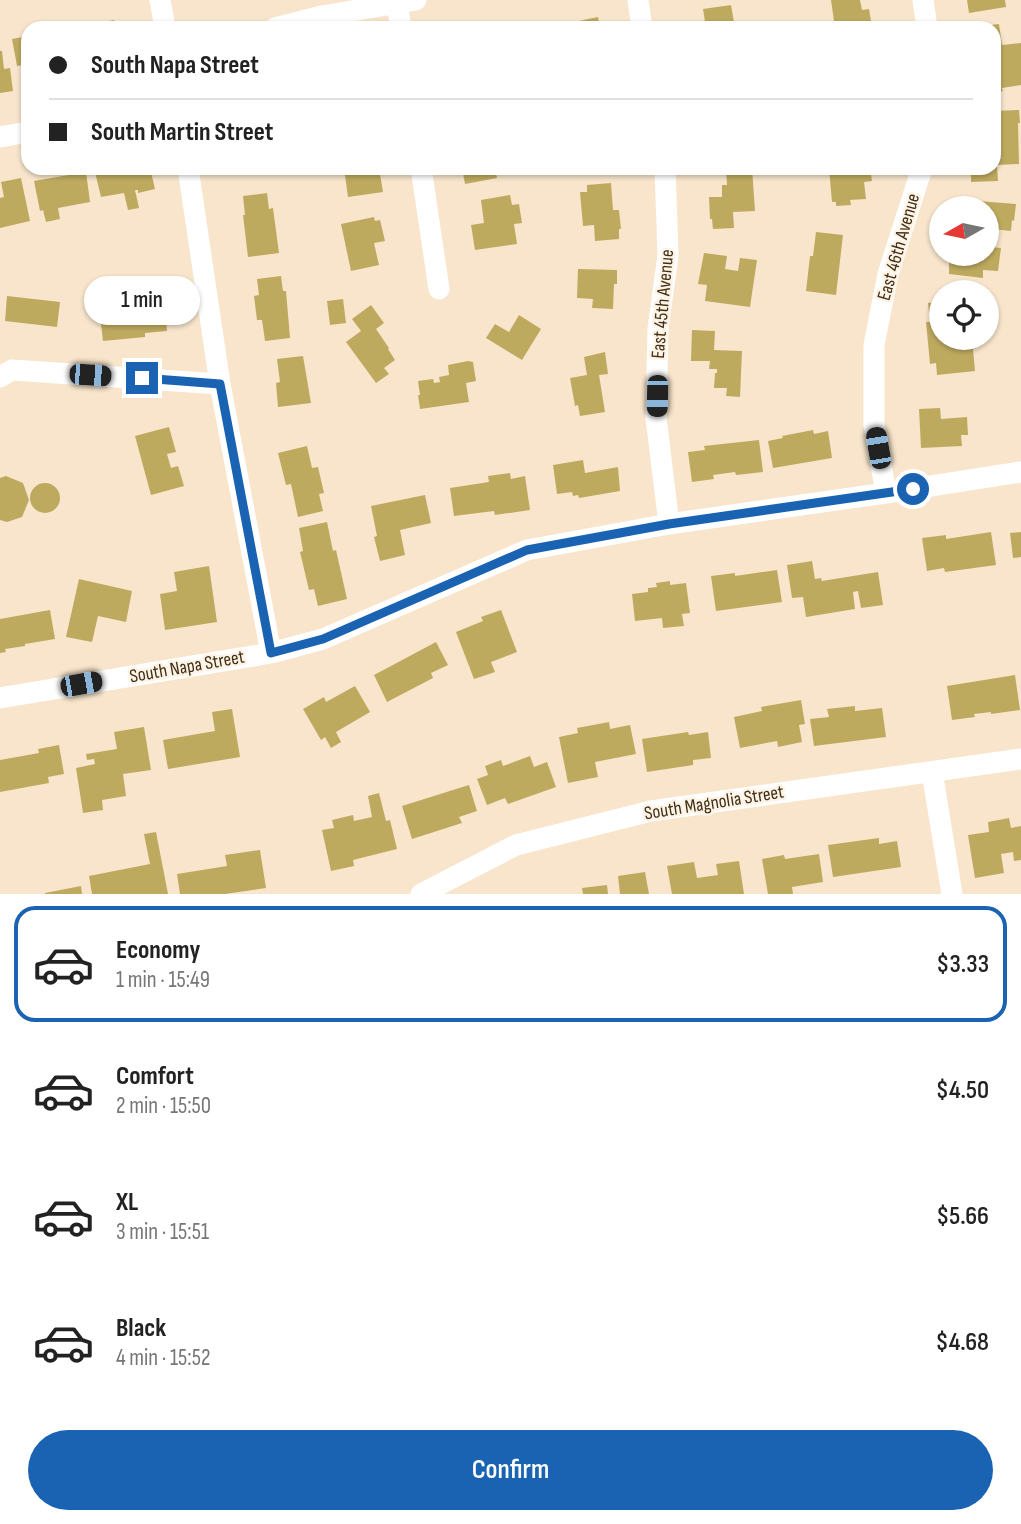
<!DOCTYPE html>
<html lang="en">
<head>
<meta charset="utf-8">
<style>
	:root { --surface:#fff; --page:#f6f6f6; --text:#222; --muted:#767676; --line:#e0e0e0; --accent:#1a63b2 }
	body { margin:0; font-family:"Sofia Sans Condensed",sans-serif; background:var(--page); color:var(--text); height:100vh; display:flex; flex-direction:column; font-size:26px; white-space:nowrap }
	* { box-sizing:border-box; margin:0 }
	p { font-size:23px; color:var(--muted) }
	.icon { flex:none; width:38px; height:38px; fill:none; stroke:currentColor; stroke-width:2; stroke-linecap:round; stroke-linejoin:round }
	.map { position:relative; height:894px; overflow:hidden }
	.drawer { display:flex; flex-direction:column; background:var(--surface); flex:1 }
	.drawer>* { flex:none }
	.top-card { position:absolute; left:21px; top:21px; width:980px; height:154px; border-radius:21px; box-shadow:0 2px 5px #0004; display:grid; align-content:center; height:154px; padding:0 28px; background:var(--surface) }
	.needle { width:46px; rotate:261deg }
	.tools { position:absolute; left:929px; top:196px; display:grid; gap:14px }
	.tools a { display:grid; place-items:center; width:70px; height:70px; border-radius:50%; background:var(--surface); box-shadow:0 2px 5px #0004; font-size:35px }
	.end { position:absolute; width:32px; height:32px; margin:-16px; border:9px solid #1a63b2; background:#fff; box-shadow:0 0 0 4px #fff }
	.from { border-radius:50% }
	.bubble { position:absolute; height:49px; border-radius:24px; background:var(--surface); box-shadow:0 2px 5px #0004; font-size:23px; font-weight:600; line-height:49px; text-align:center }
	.car { position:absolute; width:21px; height:42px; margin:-21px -10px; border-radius:9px; box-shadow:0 0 5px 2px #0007; background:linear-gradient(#222 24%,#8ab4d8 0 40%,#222 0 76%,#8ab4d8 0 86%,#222 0) }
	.top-card b { display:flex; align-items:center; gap:24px; height:66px; font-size:26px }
	.top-card b+b { border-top:2px solid var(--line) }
	.top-card i { width:18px; height:18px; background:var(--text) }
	ul { padding:12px 0 0; list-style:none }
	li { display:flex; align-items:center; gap:21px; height:116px; margin:0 14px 10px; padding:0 14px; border:4px solid transparent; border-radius:21px }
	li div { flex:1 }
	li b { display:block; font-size:26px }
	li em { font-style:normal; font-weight:600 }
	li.on { border-color:var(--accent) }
	li>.icon { width:63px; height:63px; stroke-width:1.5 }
	.cta { display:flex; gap:14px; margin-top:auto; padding:14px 28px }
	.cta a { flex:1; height:80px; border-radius:42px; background:var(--accent); color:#fff; font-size:28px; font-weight:600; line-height:80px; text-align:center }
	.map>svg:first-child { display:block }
	.building { fill:#beaa5f }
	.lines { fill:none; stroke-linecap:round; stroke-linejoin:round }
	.minor { stroke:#fff; stroke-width:21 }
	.route { stroke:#1a63b2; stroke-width:9 }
	.labels { text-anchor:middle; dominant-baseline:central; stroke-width:5; stroke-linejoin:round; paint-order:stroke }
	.street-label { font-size:19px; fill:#412e13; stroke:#fdf4e7 }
</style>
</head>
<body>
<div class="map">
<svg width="1021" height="894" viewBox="0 0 1021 894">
	<rect width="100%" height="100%" fill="#f8e5cc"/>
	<path class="building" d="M831 0H860L862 10 869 9 872 27 835 28Z
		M967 0H1005L1006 7 969 13Z
		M731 5 735 28H706L703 9Z
		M598 17 600 28H576L574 22Z
		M114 20 116 28H75V27Z
		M999 24 1002 45 1021 43V85L1002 88 1003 91 994 92V28H981V26Z
		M28 36V64L17 66 12 39Z
		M0 51H2L4 69 10 68 13 91 0 93Z
		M1019 110 1020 123H1018L1019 164 997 165 998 181 971 182V168H994V111Z
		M112 168H150L155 189 138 193V190H135L139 208 128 210 124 193 101 197 95 172Z
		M344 168H379L383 192 348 197Z
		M462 168H495L497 178 465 184Z
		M726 168H752L755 211 733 212 734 228 713 229 712 219H710L709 197H722V185H727Z
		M829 168H873L874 175H871L872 181 864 182 866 199 850 200 851 205 836 206V202H832Z
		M86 172 90 202 58 208 60 219 46 222 43 210 40 211 34 181Z
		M21 178 30 221 0 228V198L4 197 1 182Z
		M611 183 613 210H619L621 229H619V239L595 241 594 225 583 226 580 192H587V185Z
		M267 193 269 209 273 208 279 253 248 257 243 215H245L243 196Z
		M510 195 512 205 519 204 522 223 514 224 517 244 475 250 471 225 484 223 481 200Z
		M966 200 1016 204 1014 221 1012 220 1011 231 992 229 990 247 1001 248 998 271 983 270V278L949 274V254H987V208H965Z
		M374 217 375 221 380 220 385 241 374 243 379 265 351 271 341 224Z
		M816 232 843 235 836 295 806 291 810 256H813Z
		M704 253 727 256 725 269 738 271 740 258 757 260 750 307 705 301 707 285 698 284Z
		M578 269 617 270V284H614L613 309 592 308 593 299 577 298Z
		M281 276 283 291H286L290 338 265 341 262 320H257L254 296 259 295 257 279Z
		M7 296 60 302 57 327 5 321Z
		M343 299 346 323 330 325 327 301Z
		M942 301V338H972L975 371 937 375 936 363 930 364 926 322H930L928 303Z
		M143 303V308L165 306 167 331 145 333V337L103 341 99 308Z
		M371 305 384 323 376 329 389 348 388 349 395 360 384 368 389 374 376 383 346 342 361 331 352 319Z
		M519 315 541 329 522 360 486 338 495 324 509 332Z
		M692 330 715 331 714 350 742 351 740 397 726 396 727 388H714L715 373H717V369H709L710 361H691Z
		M605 352 608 374 599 375 605 412 580 416 578 405 575 406 570 378 587 375 584 357Z
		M303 356 311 403 278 407 276 383 280 382 277 359Z
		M468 361 473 362 476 381 466 383 469 402 420 409 418 395H420L418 381 433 379 434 383 440 382 439 377 449 375 448 365Z
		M940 408 941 419 967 417 968 435H961L962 446 921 448 919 409Z
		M169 427 176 452 167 454 171 468 178 466 184 486 151 495 135 436Z
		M813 430 814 434 828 431 832 458 773 468 768 441 783 438 782 436Z
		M759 440 763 472 736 475 735 472 713 475 714 479 692 482 688 452 705 450 704 446Z
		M307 446 312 468 318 467 324 493 319 494 323 511 298 517 291 484 286 485 278 453Z
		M583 460 585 473 618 467 620 491 579 498 578 495 573 496 572 492 557 494 553 465Z
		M510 473 511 479 525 476 530 510 495 515 494 511 454 516 450 488 489 482 488 476Z
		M6 476 23 483 29 500 22 517 7 522 0 520V478Z
		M30 498a15 15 0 1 1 30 0a15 15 0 1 1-30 0Z
		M425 495 431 523 400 530 405 555 380 561 374 537 377 536 371 506Z
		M327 522 333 551 336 550 347 599 318 606 314 589 309 590 300 552 303 551 299 528Z
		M991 532 996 565 945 572 944 568 927 571 922 538 946 535V539Z
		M1021 532V557L1013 558 1010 533Z
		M812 561 815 579 821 578 822 581 878 572 883 605 861 608 858 591 853 592 855 609 806 617 803 597 792 598 787 565Z
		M209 566 217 622 165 630 160 594 177 591 174 572Z
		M777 570 782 602 716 611 711 576 735 573V576Z
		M79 579 132 591 126 622 98 616 92 642 66 637Z
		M670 581V585L686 583 690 613 682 614 684 626 663 628 662 618 635 621 632 594 648 592V588L657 587 656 583Z
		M50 610 55 639 25 644V646L5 649 6 652 0 653V619Z
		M501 610 517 652 491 662 495 672 474 679 456 632 483 621 481 617Z
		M436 642 448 665 431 673 433 678 387 702 374 675Z
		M1015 675 1020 710 991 714V712L974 714 975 717 952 720 947 686Z
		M355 686 370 712 336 732 341 742 331 748 325 737 321 740 303 709 324 697 326 702Z
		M801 700 805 724 799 725 802 742 778 747 777 741 740 748 734 717 762 711 761 707Z
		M855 706V711L882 708 886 737 814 746 810 719 829 717 827 709Z
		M232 709 240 757 168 769 163 740 215 731 212 712Z
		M609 722 610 729 630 725 636 754 595 762 598 777 568 783 559 737 578 733 577 728Z
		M144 727 151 770 123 774 126 796 102 800 103 810 83 813 76 768 95 764 94 759 87 760 86 754 117 749 114 732Z
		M688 732 689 735 708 732 711 758 693 760V765L647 772 642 739Z
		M59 745 64 774 48 777 49 783 0 792V760L39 753 38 749Z
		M530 756 534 767 547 762 556 787 508 804 505 798 487 805 477 779 488 775 485 766 501 760 503 766Z
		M469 785 477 811 459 817 462 823 412 839 402 806Z
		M379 793 386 821 390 820 397 849 353 860 354 866 331 871 322 830 334 828 332 820 353 815 354 821 372 817 368 796Z
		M1009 818 1011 828 1021 826V860L1014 861 1013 852 1001 854 1004 873 975 878 968 835 989 832 988 822Z
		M156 832 168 894H92L89 876 150 864 144 834Z
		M879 838V844L897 841 901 867 833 877 828 845Z
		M260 850 266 888 225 894H180L177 874 227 866 225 855Z
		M819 854 823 882 792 887 793 894H768L762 859 784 855 785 859Z
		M739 861 744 894H672L667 866 694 862 697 878 718 875 716 864Z
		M645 872 649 894H620L618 876Z
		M607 885 608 894H583L582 888Z
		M81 886 82 894H45V893Z"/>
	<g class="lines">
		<path class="minor" d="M160 0 165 28
			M638 0 642 28
			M923 0 927 28
			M397 3 401 28
			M275 28 322 16 416 0
			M0 137 28 132
			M188 168 220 384 271 653
			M421 168 439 289
			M665 168 668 255 658 329 656 418 669 524
			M0 377 12 370 220 384
			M886 493 874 425V345L888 274 922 168
			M0 698 271 653 323 639 527 550 669 524 886 493 1021 472
			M932 772 952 894
			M421 894 516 845 651 811 1021 759"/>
	</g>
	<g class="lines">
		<path class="route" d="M142 378 220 384 271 653 323 639 527 550 669 524 913 489"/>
	</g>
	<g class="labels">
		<g class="street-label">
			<text transform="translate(899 247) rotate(-74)">East 46th Avenue</text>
			<text transform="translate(663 304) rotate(-85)">East 45th Avenue</text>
			<text transform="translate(187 667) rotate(-10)">South Napa Street</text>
			<text transform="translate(714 803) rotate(-9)">South Magnolia Street</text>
		</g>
	</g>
</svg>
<div class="tools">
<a><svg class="needle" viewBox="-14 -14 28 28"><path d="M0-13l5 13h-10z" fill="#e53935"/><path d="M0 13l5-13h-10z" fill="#767676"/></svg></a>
<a><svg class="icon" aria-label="locate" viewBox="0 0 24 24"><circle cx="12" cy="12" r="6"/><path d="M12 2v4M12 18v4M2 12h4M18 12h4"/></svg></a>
</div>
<i class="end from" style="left:913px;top:489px"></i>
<i class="end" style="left:142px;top:378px"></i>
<div class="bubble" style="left:84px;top:276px;width:116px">1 min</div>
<i class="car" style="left:90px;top:375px;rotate:94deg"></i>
<i class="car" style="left:657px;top:396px;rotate:181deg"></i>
<i class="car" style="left:878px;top:448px;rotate:350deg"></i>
<i class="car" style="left:81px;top:684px;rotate:80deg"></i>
<div class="top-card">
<b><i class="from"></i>South Napa Street</b>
<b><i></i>South Martin Street</b>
</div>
</div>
<section class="drawer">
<ul>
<li class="on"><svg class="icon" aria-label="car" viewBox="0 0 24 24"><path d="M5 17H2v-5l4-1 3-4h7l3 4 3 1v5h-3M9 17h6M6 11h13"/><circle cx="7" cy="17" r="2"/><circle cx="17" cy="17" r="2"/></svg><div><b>Economy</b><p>1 min · 15:49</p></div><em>$3.33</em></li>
<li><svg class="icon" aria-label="car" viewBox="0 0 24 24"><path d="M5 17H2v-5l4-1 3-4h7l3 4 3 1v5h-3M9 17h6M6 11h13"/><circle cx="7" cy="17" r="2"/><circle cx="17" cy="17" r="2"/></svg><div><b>Comfort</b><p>2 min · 15:50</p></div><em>$4.50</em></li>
<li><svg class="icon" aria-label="car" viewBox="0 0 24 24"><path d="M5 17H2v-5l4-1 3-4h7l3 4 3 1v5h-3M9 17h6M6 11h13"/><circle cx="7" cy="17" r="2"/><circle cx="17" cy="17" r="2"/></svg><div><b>XL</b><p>3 min · 15:51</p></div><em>$5.66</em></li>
<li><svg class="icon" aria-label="car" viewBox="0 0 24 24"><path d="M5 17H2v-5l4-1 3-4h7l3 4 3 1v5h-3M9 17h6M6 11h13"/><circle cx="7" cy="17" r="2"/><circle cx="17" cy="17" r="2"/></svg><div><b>Black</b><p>4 min · 15:52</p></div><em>$4.68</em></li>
</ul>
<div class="cta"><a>Confirm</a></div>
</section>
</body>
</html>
